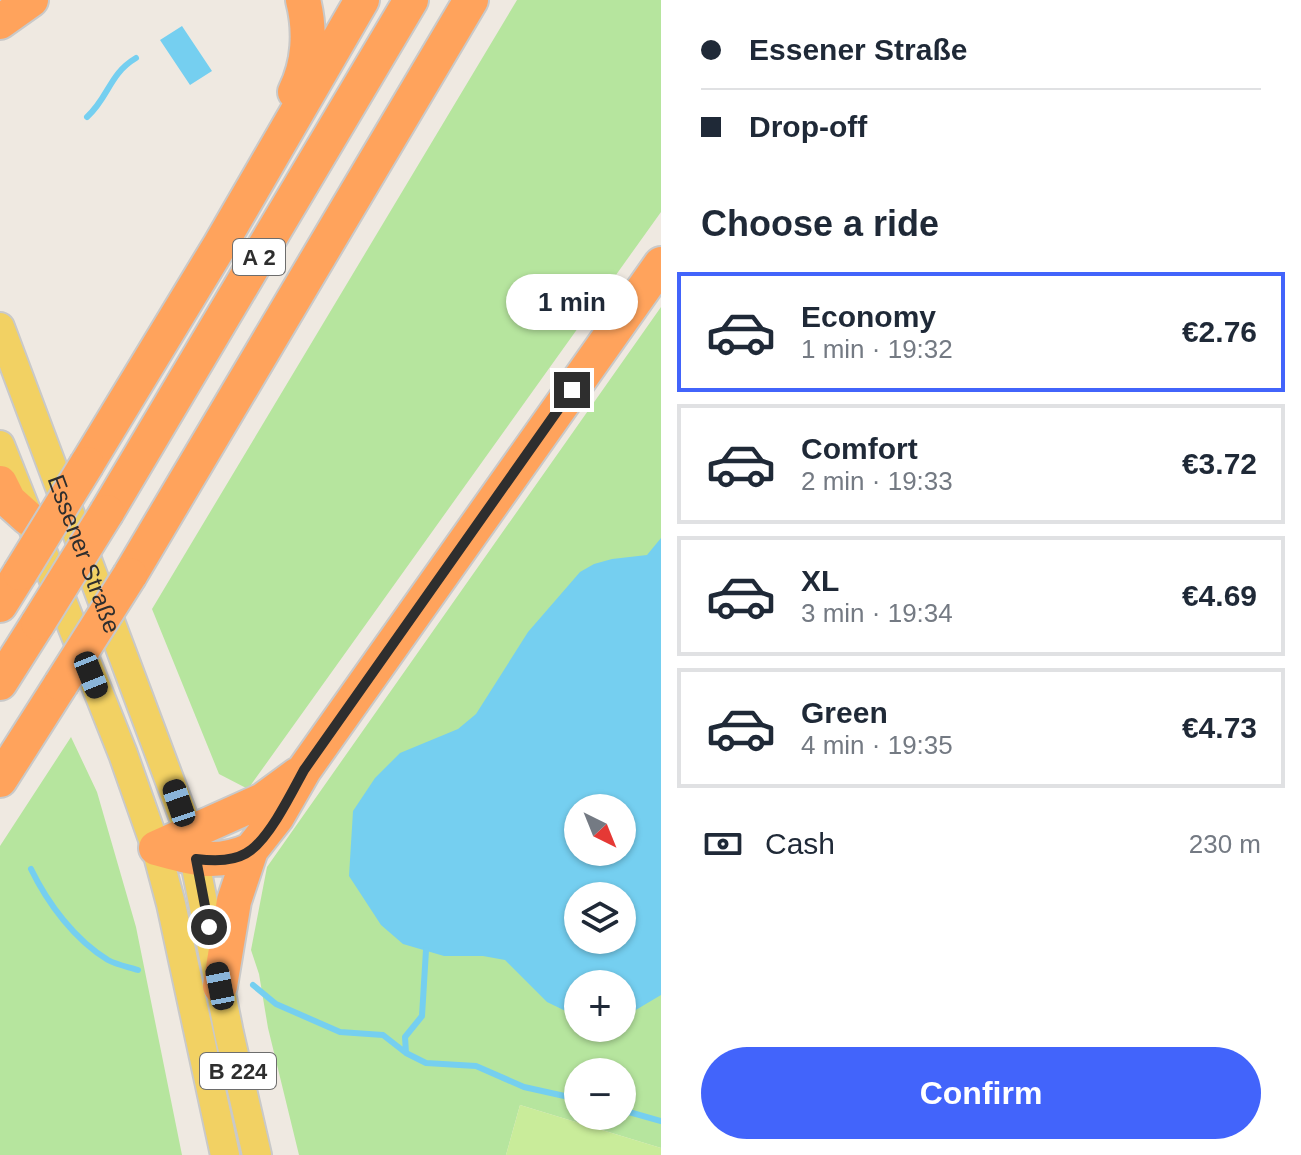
<!DOCTYPE html>
<html lang="en">
<head>
<meta charset="utf-8">
<style>
	:root { --surface:#fff; --page:#f2f2f3; --text:#1f2937; --muted:#747a83; --line:#e0e1e3; --accent:#4264fb }
	body { margin:0; font-family:Arial,sans-serif; background:var(--page); color:var(--text); height:100vh; display:flex; flex-direction:column; font-size:30px; white-space:nowrap }
	* { box-sizing:border-box; margin:0 }
	p { font-size:26px; color:var(--muted) }
	.icon { flex:none; width:44px; height:44px; fill:none; stroke:currentColor; stroke-width:2; stroke-linecap:round; stroke-linejoin:round }
	.map { position:relative; flex:1; overflow:hidden }
	.details { display:flex; flex-direction:column; background:var(--surface); width:640px }
	.details>* { flex:none }
	.top-card { display:grid; align-content:center; height:176px; padding:0 40px; background:var(--surface) }
	.needle { width:52px; rotate:137deg }
	.fabs { position:absolute; left:564px; top:794px; display:grid; gap:16px }
	.fabs a { display:grid; place-items:center; width:72px; height:72px; border-radius:50%; background:var(--surface); box-shadow:0 2px 6px #0004; font-size:40px }
	.end { position:absolute; width:36px; height:36px; margin:-18px; border:10px solid #2e2e2e; background:#fff; box-shadow:0 0 0 4px #fff }
	.from { border-radius:50% }
	.bubble { position:absolute; height:56px; border-radius:28px; background:var(--surface); box-shadow:0 2px 6px #0004; font-size:26px; font-weight:800; line-height:56px; text-align:center }
	.car { position:absolute; width:24px; height:48px; margin:-24px -12px; border-radius:10px; box-shadow:0 0 6px 2px #0007; background:linear-gradient(#222 24%,#8ab4d8 0 40%,#222 0 76%,#8ab4d8 0 86%,#222 0) }
	.top-card b { display:flex; align-items:center; gap:28px; height:76px; font-size:30px }
	.top-card b+b { border-top:2px solid var(--line) }
	.top-card i { width:20px; height:20px; background:var(--text) }
	ul { padding:0; list-style:none }
	li { display:flex; align-items:center; gap:24px; height:120px; margin:0 16px 12px; padding:0 24px; border:4px solid var(--line); border-radius:0px }
	li div { flex:1 }
	li b { display:block; font-size:30px }
	li em { font-style:normal; font-weight:800 }
	li.selected { border-color:var(--accent) }
	li>.icon { width:72px; height:72px; stroke-width:1.5 }
	h2 { padding:0 40px; font-size:36px; line-height:96px }
	.pay { display:flex; align-items:center; gap:20px; height:88px; padding:0 40px; font-size:30px }
	.pay p { margin-inline-start:auto }
	.button { display:flex; gap:16px; margin-top:auto; padding:16px 40px }
	.button a { flex:1; height:92px; border-radius:48px; background:var(--accent); color:#fff; font-size:32px; font-weight:800; line-height:92px; text-align:center }
	main { display:flex; flex:1; min-height:0 }
	.map>svg:first-child { display:block }
	.green { fill:#b6e59e; fill-rule:evenodd }
	.pitch { fill:#c9ec9a }
	.water { fill:#75cff0; fill-rule:evenodd }
	.lines { fill:none; stroke-linecap:round; stroke-linejoin:round }
	.stream { stroke:#75cff0; stroke-width:6 }
	.primary-casing { stroke:#c9c9c9; stroke-width:32 }
	.highway-casing { stroke:#c9c9c9; stroke-width:38 }
	.primary { stroke:#f2d163; stroke-width:28 }
	.highway { stroke:#ffa35c; stroke-width:34 }
	.highway-bridge-casing { stroke:#c9c9c9; stroke-width:38; stroke-linecap:butt }
	.highway-bridge { stroke:#ffa35c; stroke-width:34 }
	.route { stroke:#2e2e2e; stroke-width:10 }
	.labels { text-anchor:middle; dominant-baseline:central; stroke-width:8; stroke-linejoin:round; paint-order:stroke }
	.shield { fill:#fff; stroke:#6d6d6d; stroke-width:2 }
	.shield-label { font-size:22px; font-weight:bold; fill:#2e2e2e }
	.street-label { font-size:24px; fill:#2e2e2e; stroke:#fff }
</style>
</head>
<body>
<main>
<div class="map">
<svg width="661" height="1155" viewBox="0 0 661 1155">
	<rect width="100%" height="100%" fill="#efe9e1"/>
	<path class="green" d="M517 0H661V212L248 789 219 774 152 609Z
		M661 307V1148L520 1105 506 1155H299L268 1028 259 974 251 950 267 867ZM578 808H622V852H578ZM578 896H622V940H578ZM578 984H622V1028H578ZM578 1072H622V1116H578Z
		M71 737 97 792 136 927 182 1155H0V846Z"/>
	<path class="pitch" d="M520 1105 661 1148V1155H506Z"/>
	<path class="water" d="M182 26 212 71 190 85 160 40Z
		M661 538V995L629 1014 622 1015V984H578V1017L547 1002 505 960 483 956H444L403 944 381 925 349 876 353 811 375 778 400 753 458 729 476 714 528 632 580 572 594 564 612 559 647 555ZM578 808H622V852H578ZM578 896H622V940H578Z"/>
	<g class="lines">
		<path class="stream" d="M87 117C109 97 109 74 136 58
			M31 869C48 904 75 940 108 960 117 965 129 967 138 970
			M426 950 422 1016 405 1037 406 1053 426 1063 476 1066 524 1087 578 1099
			M253 985 276 1004 340 1032 383 1035 406 1053
			M622 1110 661 1121"/>
		<g class="primary-casing">
			<g id="primary">
				<path id="s1" d="M0 327 189 832 229 1033 257 1155"/>
				<path d="M0 445 123 754 156 848 171 904 225 1155"/>
			</g>
		</g>
		<g class="highway-casing">
			<path id="highway" d="M0 22 31 0
				M295 92C309 64 311 31 303 0
				M87 464 220 245 362 0
				M0 483 9 501 28 518
				M107 512 411 0
				M130 575 471 0
				M0 605 20 573
				M0 683 38 623
				M0 780 61 684
				M156 848 263 800 297 775
				M156 848C193 858 215 866 251 850
				M220 986 234 901 251 850 277 817 304 770 661 264"/>
		</g>
		<use href="#primary" class="primary"/>
		<use href="#highway" class="highway"/>
		<g class="highway-bridge-casing">
			<path id="highway-bridge" d="M20 573 87 464
				M38 623 107 512
				M61 684 130 575"/>
		</g>
		<use href="#highway-bridge" class="highway-bridge"/>
	</g>
	<g class="lines">
		<path class="route" d="M209 927 196 859C214 861 236 862 251 850 271 835 292 792 304 770L572 390"/>
	</g>
	<g class="labels">
		<g class="shield">
			<rect x="233" y="239" width="52" height="36" rx="6"/>
			<rect x="200" y="1053" width="76" height="36" rx="6"/>
		</g>
		<g class="shield-label">
			<text x="259" y="257">A 2</text>
			<text x="238" y="1071">B 224</text>
		</g>
		<g class="street-label">
			<text stroke="none"><textPath href="#s1" startOffset="242">Essener Straße</textPath></text>
		</g>
	</g>
</svg>
<div class="fabs">
<a><svg class="needle" viewBox="-14 -14 28 28"><path d="M0-13l5 13h-10z" fill="#e53935"/><path d="M0 13l5-13h-10z" fill="#747a83"/></svg></a>
<a><svg class="icon" aria-label="layers" viewBox="0 0 24 24"><path d="M12 4l9 5-9 5-9-5zM3 14l9 5 9-5"/></svg></a>
<a>+</a>
<a>−</a>
</div>
<i class="end from" style="left:209px;top:927px"></i>
<i class="end" style="left:572px;top:390px"></i>
<div class="bubble" style="left:506px;top:274px;width:132px">1 min</div>
<i class="car" style="left:91px;top:675px;rotate:158deg"></i>
<i class="car" style="left:179px;top:803px;rotate:341deg"></i>
<i class="car" style="left:220px;top:986px;rotate:349deg"></i>
</div>
<section class="details">
<div class="top-card">
<b><i class="from"></i>Essener Straße</b>
<b><i></i>Drop-off</b>
</div>
<h2>Choose a ride</h2>
<ul>
<li class="selected"><svg class="icon" aria-label="car" viewBox="0 0 24 24"><path d="M5 17H2v-5l4-1 3-4h7l3 4 3 1v5h-3M9 17h6M6 11h13"/><circle cx="7" cy="17" r="2"/><circle cx="17" cy="17" r="2"/></svg><div><b>Economy</b><p>1 min · 19:32</p></div><em>€2.76</em></li>
<li><svg class="icon" aria-label="car" viewBox="0 0 24 24"><path d="M5 17H2v-5l4-1 3-4h7l3 4 3 1v5h-3M9 17h6M6 11h13"/><circle cx="7" cy="17" r="2"/><circle cx="17" cy="17" r="2"/></svg><div><b>Comfort</b><p>2 min · 19:33</p></div><em>€3.72</em></li>
<li><svg class="icon" aria-label="car" viewBox="0 0 24 24"><path d="M5 17H2v-5l4-1 3-4h7l3 4 3 1v5h-3M9 17h6M6 11h13"/><circle cx="7" cy="17" r="2"/><circle cx="17" cy="17" r="2"/></svg><div><b>XL</b><p>3 min · 19:34</p></div><em>€4.69</em></li>
<li><svg class="icon" aria-label="car" viewBox="0 0 24 24"><path d="M5 17H2v-5l4-1 3-4h7l3 4 3 1v5h-3M9 17h6M6 11h13"/><circle cx="7" cy="17" r="2"/><circle cx="17" cy="17" r="2"/></svg><div><b>Green</b><p>4 min · 19:35</p></div><em>€4.73</em></li>
</ul>
<div class="pay"><svg class="icon" aria-label="cash" viewBox="0 0 24 24"><path d="M3 7h18v10H3z"/><circle cx="12" cy="12" r="2"/></svg>Cash<p>230 m</p></div>
<div class="button"><a>Confirm</a></div>
</section>
</main>
</body>
</html>
